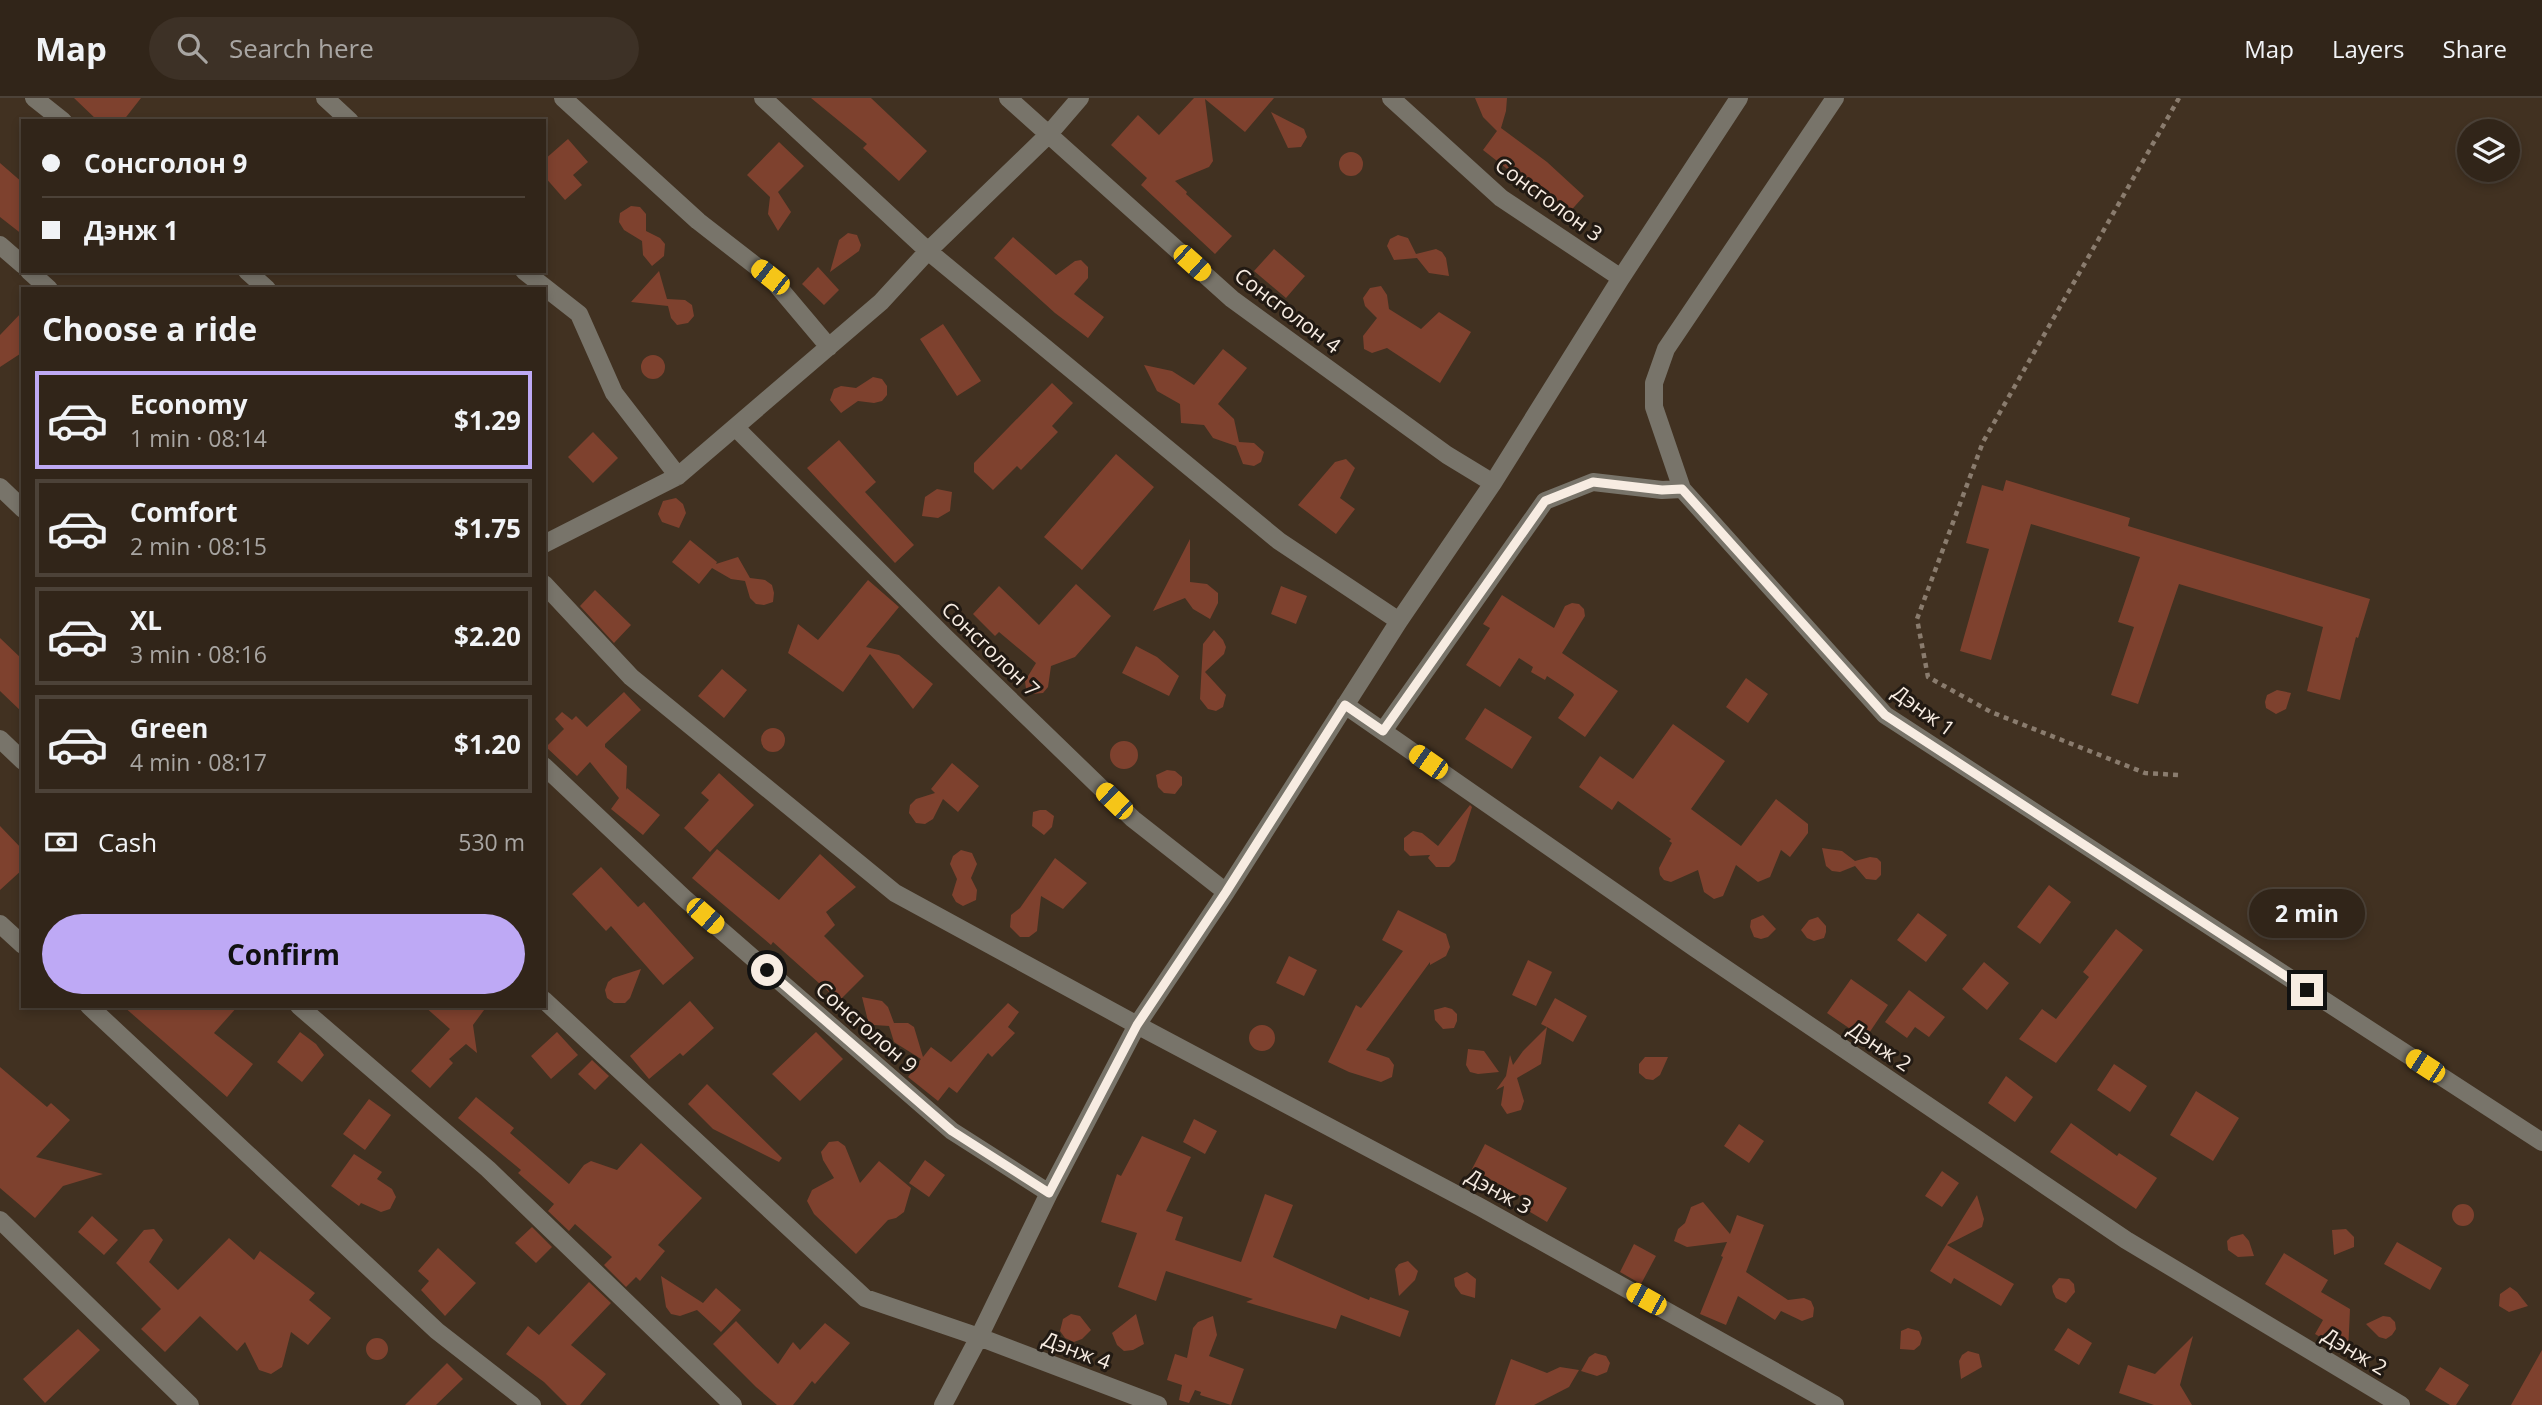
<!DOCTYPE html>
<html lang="en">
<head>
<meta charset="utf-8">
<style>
	:root { --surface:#312519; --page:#3d3126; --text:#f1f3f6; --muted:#a8a5a2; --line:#4c4238; --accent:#bea9f5 }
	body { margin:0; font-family:"Open Sans",sans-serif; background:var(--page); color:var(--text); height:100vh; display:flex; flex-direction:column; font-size:26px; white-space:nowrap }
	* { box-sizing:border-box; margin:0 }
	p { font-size:23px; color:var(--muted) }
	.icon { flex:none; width:38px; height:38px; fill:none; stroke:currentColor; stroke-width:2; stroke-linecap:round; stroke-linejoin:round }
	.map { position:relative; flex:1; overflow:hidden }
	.side { position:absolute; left:21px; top:189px; width:525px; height:721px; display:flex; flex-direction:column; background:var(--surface); border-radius:0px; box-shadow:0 4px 10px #0003,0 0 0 2px var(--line) }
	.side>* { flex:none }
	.hud { position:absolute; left:21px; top:21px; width:525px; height:154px; border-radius:0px; box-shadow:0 4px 10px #0003,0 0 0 2px var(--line); display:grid; align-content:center; height:154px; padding:0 21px; background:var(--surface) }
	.controls { position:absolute; left:2457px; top:21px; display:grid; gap:14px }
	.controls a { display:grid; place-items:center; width:63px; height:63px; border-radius:50%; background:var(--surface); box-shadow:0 4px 10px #0003,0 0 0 2px var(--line); font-size:35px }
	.end { position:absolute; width:32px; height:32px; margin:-16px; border:9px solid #f7ece2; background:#111; box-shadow:0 0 0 4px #111 }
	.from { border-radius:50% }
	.bubble { position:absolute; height:49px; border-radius:24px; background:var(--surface); box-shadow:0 4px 10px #0003,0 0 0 2px var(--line); font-size:23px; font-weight:700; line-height:49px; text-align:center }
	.car { position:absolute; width:21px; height:42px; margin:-21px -10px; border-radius:9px; box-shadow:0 0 5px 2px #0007; background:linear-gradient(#f5c518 24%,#345 0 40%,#f5c518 0 76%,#345 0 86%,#f5c518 0) }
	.hud b { display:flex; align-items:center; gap:24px; height:66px; font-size:26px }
	.hud b+b { border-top:2px solid var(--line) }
	.hud i { width:18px; height:18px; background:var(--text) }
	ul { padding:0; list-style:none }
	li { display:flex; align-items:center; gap:21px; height:98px; margin:0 14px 10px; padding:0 7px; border:4px solid var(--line); border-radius:0px }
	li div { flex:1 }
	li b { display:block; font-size:26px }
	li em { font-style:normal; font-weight:700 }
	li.current { border-color:var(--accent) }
	li>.icon { width:63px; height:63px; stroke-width:1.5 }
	h2 { padding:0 21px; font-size:32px; line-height:84px }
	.pay { display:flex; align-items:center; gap:18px; height:77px; padding:0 21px; font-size:26px }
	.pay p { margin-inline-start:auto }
	.cta { display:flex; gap:14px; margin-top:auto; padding:14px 21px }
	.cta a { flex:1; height:80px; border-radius:42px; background:var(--accent); color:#111; font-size:28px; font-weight:700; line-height:80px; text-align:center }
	header { display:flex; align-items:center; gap:42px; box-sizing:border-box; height:98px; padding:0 35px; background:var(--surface); border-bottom:2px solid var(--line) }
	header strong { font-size:33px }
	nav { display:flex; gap:38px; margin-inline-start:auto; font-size:24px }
	.search { width:490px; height:63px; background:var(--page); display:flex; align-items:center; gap:18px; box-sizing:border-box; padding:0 24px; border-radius:38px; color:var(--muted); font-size:26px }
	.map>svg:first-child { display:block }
	.building { fill:#7e412e }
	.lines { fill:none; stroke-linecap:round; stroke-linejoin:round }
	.path { stroke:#8a7c6e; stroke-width:4.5; stroke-dasharray:5 5; stroke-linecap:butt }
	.minor { stroke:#78746a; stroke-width:18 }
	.route { stroke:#f7ece2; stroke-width:9 }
	.labels { text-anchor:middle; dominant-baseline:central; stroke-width:6; stroke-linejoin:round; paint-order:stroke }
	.street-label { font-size:21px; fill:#f7ece2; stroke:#221a13 }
</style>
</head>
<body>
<header>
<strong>Map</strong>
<div class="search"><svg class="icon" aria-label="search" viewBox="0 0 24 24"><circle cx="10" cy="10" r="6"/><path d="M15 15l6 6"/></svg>Search here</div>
<nav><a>Map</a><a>Layers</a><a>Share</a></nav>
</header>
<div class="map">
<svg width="2542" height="1307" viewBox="0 0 2542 1307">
	<rect width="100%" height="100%" fill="#413121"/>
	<path class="building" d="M74 0H141L123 23H98Z
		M811 0H871L927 53 899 83 863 50 867 46Z
		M1194 0H1274L1245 34 1205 1 1213 63 1209 69 1175 83 1187 94 1186 96 1232 138 1215 156 1141 87 1147 80 1111 47 1138 17 1159 37Z
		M1475 0H1507L1506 13 1501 30 1547 64 1584 98 1566 118 1522 79 1520 81 1483 52 1497 33 1483 19Z
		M1271 14 1304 31 1307 39 1301 49 1288 50Z
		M568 41 588 64 573 77 582 87 565 102 544 78V62Z
		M779 44 804 68 778 94 791 114 778 133 768 116 770 99 747 77Z
		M1339 66a12 12 0 1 1 24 0a12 12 0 1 1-24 0Z
		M0 65 23 85V137L0 119Z
		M631 108 640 109 646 116V133L660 140 665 146 664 158 652 168 643 157 642 143 624 132 619 124 620 115Z
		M848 135 857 137 861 147 859 153 830 174 839 142Z
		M1398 137 1408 140 1416 156 1436 151 1442 154 1446 160 1449 178 1429 175 1417 160 1394 162 1387 148 1390 141Z
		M1013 139 1056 177 1075 163 1081 162 1088 169V180L1074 196 1104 219 1088 240 1055 215 994 160Z
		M1274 151 1305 178 1286 200 1254 173Z
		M818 169 839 192 824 207 802 186Z
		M659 173 667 201 685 202 692 207 694 218 688 225 677 227 671 220 668 208 631 204Z
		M1381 188 1387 197 1389 211 1421 231 1439 214 1471 234 1440 285 1387 250 1372 255 1364 251 1363 238 1377 220 1365 208 1363 200 1370 190Z
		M23 213V254L0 269V237Z
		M943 226 981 283 957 298 920 241Z
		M1223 251 1247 270 1218 306 1234 321 1239 344 1254 345 1264 354 1261 364 1254 368 1243 366 1236 348 1213 340 1204 327 1181 325 1180 306 1157 293 1144 267 1172 273 1194 287Z
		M641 269a12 12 0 1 1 24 0a12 12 0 1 1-24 0Z
		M873 279 882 281 887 288V297L882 303 874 305 858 303 841 315 834 307 830 302 834 291 841 288 856 290Z
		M1052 285 1073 305 1052 328 1058 334 1021 372 1017 368 993 392 974 374V365Z
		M593 334 618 360 593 385 568 359Z
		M839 342 876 384 865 394 914 447 895 465 807 370Z
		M1116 356 1154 389 1082 472 1044 439Z
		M1346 361 1355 370 1340 400 1355 411 1336 436 1298 407 1335 364Z
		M2006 382 2130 420 2128 428 2370 501 2358 540 2356 539 2340 602 2307 593 2323 529 2179 486 2138 606 2111 597 2134 529 2118 524 2140 459 2031 426 1991 562 1960 553 1989 451 1966 445 1982 387 2003 393Z
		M937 391 952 394 950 413 938 420 922 418 925 399Z
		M676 400 683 406 686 415 679 430 662 424 658 416 663 403Z
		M1190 441V484L1207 486 1218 495V505L1210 521 1193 511 1185 500 1153 513Z
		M690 442 717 464 716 466 738 459 750 480 765 482 772 487 774 495 773 504 764 507 756 506 750 500 745 483 731 481 712 470 699 486 672 464Z
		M868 482 899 509 866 549 899 557 933 586 913 611 870 556 843 594 788 555 798 526 818 542Z
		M1076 486 1111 518 1075 559 1051 568 1048 589 1043 595 1032 596 1026 591 1025 583 1036 565 999 534 995 538 973 516 999 488 1039 527Z
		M1281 488 1307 498 1296 526 1271 516Z
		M595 492 631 527 614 545 580 508Z
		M1502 497 1554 530 1565 508 1572 505 1579 506 1584 511 1585 518 1562 555 1618 593 1585 639 1558 620 1574 597 1573 595 1547 578 1545 582 1531 574 1533 569 1519 560 1500 589 1466 567 1490 530 1483 526Z
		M1214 532 1223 542 1226 549 1224 556 1205 574 1226 597 1223 609 1216 613 1208 611 1200 601 1203 546Z
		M0 540 23 562V615L0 593Z
		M1136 548 1157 559 1179 578 1169 598 1122 575Z
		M722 571 747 592 724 620 698 598Z
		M1746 580 1768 596 1748 625 1726 609Z
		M2277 592 2291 595 2286 611 2276 616 2266 610 2265 604 2267 597Z
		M624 594 641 612 605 646V649L627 668 626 692 627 690 660 717 643 737 611 711 619 700 590 664 577 678 546 649 564 631 555 621 562 614 572 622 576 618 587 629Z
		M1485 610 1532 639 1512 671 1465 641Z
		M1673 626 1725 663 1691 711 1741 748 1776 701 1808 726V735L1790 759 1781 752 1770 779 1758 784 1736 767 1723 798 1714 801 1704 794 1698 772 1671 784 1664 782 1660 777 1659 770 1672 745 1669 743 1671 741 1618 703 1612 712 1579 689 1600 658 1633 681Z
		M761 642a12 12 0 1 1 24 0a12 12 0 1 1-24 0Z
		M1110 657a14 14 0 1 1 28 0a14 14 0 1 1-28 0Z
		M952 665 979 688 958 714 943 701 933 721 925 726 916 725 909 715 910 707 916 701 935 695 931 691Z
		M1167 672 1175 673 1182 679V687L1175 696 1164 695 1158 689 1156 677Z
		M719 675 754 707 710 754 684 730 709 702 701 695Z
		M1470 707 1472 709 1455 763 1449 769H1436L1428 760 1430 757 1410 758 1404 752V740L1413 733 1422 735 1438 748Z
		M1040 712H1046L1054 718 1052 729 1044 737 1032 728 1033 714Z
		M0 728 23 752V771L0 792Z
		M1822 750 1842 753 1855 763 1870 759 1877 760 1881 764V777L1876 782 1866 781 1855 768 1840 774 1832 773 1826 768Z
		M717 751 779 802 820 756 856 789 826 814 835 827 824 838 864 878 839 903 773 844 771 847 692 780Z
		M961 752 972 755 977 766 971 780 977 792 976 802 963 808 956 804 952 797 957 781 950 766 953 758Z
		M1055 760 1087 785 1063 811 1041 798 1037 833 1029 839H1020L1010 829 1011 817 1020 810Z
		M601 769 638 809 644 804 694 860 663 887 611 828 606 833 572 796Z
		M2049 787 2071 804 2040 846 2017 829Z
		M1398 812 1446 836 1450 849 1446 858 1430 867V864L1366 952 1389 960 1394 967 1392 979 1381 984 1349 974 1328 964 1356 907 1361 910 1403 853 1382 842Z
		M1918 815 1947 837 1926 864 1897 842Z
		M1763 817 1776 831 1768 839 1761 841 1754 839 1750 829 1751 822Z
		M1818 819 1826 828V834L1824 840 1814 843 1807 840 1801 832 1809 822Z
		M2116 831 2143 852 2056 965 2019 941 2042 911 2056 921 2089 879 2083 874Z
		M1289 858 1317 872 1304 898 1276 885Z
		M1528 862 1552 874 1536 908 1512 897Z
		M1984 864 2009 885 1987 912 1962 891Z
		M641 871 630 900 625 905H614L607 900 605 892 608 884 613 880Z
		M1851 881 1888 907 1865 941 1827 915Z
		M1909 892 1945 919 1929 939 1915 929 1907 940 1885 924Z
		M862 899 882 903 888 909 894 925H908L914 929 923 959 931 949 951 964 1008 905 1019 914 1008 929 1015 935 992 959 988 955 957 995 949 989 938 1003 908 979 921 961 894 944 889 928 874 927 868 923Z
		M1555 900 1587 918 1573 944 1547 929 1541 966 1517 980 1524 1003 1521 1012 1507 1016 1501 1007 1504 988 1496 992 1506 978 1510 957 1513 967 1523 953 1547 929 1541 926Z
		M690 903 714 930 683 958 680 955 649 981 630 958Z
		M123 908H238L214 935 253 966 227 999Z
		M424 908H487L473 927 477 955 466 946 449 961 453 965 430 990 411 973 450 931Z
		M1445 909 1452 911 1457 916V923L1454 930 1443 931 1435 922 1434 912Z
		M1249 940a13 13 0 1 1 26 0a13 13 0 1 1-26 0Z
		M300 934 316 946 324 957 302 984 277 964Z
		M557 934 578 957 551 981 531 958Z
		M816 934 843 961 800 1003 772 976Z
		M1468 951 1484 953 1499 974 1478 976 1470 974 1466 967Z
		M1645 959H1668L1660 977 1653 982 1646 981 1639 975V966Z
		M592 962 609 978 595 992 578 976Z
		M2114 966 2147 988 2130 1014 2097 992Z
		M0 969 47 1009 51 1005 70 1022 36 1059 103 1076 63 1088 35 1120 0 1090Z
		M2006 978 2033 999 2015 1024 1988 1005Z
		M707 986 782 1060 779 1064 713 1031 688 1006Z
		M2196 993 2239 1020 2213 1063 2170 1037Z
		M476 999 514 1030 510 1035 569 1086 584 1067 591 1063 617 1072 641 1045 702 1100 658 1147 665 1153 640 1183 636 1179 626 1189 604 1167 612 1159 575 1126 569 1133 548 1113 554 1106 518 1075 521 1072 458 1020Z
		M369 1001 391 1017 365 1052 343 1036Z
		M1194 1021 1217 1033 1205 1056 1183 1044Z
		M2071 1025 2117 1058 2119 1055 2157 1080 2136 1111 2050 1054Z
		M1739 1026 1764 1043 1749 1065 1724 1048Z
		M1142 1038 1191 1059 1166 1113 1183 1119 1175 1142 1241 1164 1265 1096 1293 1107 1273 1159 1369 1202 1370 1199 1409 1213 1400 1239 1341 1217 1336 1231 1246 1204 1253 1201 1166 1173 1156 1203 1118 1189 1137 1135 1101 1124 1117 1076 1121 1078Z
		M838 1043 845 1048 860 1085 879 1063 911 1090 904 1114 896 1120 888 1122 856 1156 814 1116 807 1103 812 1092 834 1080 823 1062 821 1054 829 1044Z
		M1485 1046 1567 1090 1547 1124 1525 1111 1529 1103 1472 1071Z
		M354 1056 382 1074 377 1081 392 1091 396 1099 390 1111 381 1114 361 1105 359 1108 331 1088Z
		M925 1062 945 1077 929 1099 909 1085Z
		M1942 1073 1959 1085 1942 1109 1925 1098Z
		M1977 1097 1984 1121 1982 1129 1947 1147 2014 1186 2001 1208 1954 1180 1951 1186 1930 1173Z
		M1703 1104 1730 1136 1737 1117 1764 1127 1746 1174 1788 1202 1804 1200 1811 1203 1814 1210 1813 1219 1802 1223 1781 1213 1775 1222 1738 1198 1726 1227 1700 1216 1723 1159 1721 1158 1727 1144 1687 1149 1674 1143 1678 1131 1685 1125 1691 1109Z
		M2452 1117a11 11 0 1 1 22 0a11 11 0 1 1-22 0Z
		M92 1118 118 1142 104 1157 78 1134Z
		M532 1129 552 1149 536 1165 515 1145Z
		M154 1131 163 1142 149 1164 178 1192 229 1140 254 1162 260 1153 315 1195 309 1202 331 1220 308 1247 291 1234 282 1269 271 1276 259 1272 245 1244 237 1253 200 1218 165 1254 141 1231 161 1211 116 1165 144 1132Z
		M2346 1131 2354 1139V1149L2334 1157 2332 1132Z
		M2243 1136 2249 1143 2254 1158 2238 1159 2228 1152 2227 1143 2231 1139Z
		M2397 1144 2442 1170 2430 1192 2384 1166Z
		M1634 1146 1656 1158 1641 1186 1620 1174Z
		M438 1150 476 1185 445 1218 421 1192 429 1183 418 1173Z
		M2284 1155 2328 1182 2321 1194 2350 1211 2348 1255 2315 1236 2323 1222 2265 1186Z
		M1408 1163 1418 1173 1415 1182 1399 1198 1395 1171 1399 1166Z
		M1467 1174 1476 1181 1475 1200 1461 1196 1455 1188 1454 1180Z
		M661 1178 703 1205 716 1190 741 1212 721 1234 697 1212 680 1218 671 1216 666 1209Z
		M2059 1180 2069 1181 2074 1186 2075 1194 2066 1205 2056 1200 2053 1194 2052 1188Z
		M589 1184 611 1205 571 1247 606 1276 580 1307H567L544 1284 506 1256 528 1228 539 1237Z
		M2510 1189 2517 1194 2528 1208 2509 1214 2499 1208 2500 1196Z
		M1071 1216 1080 1218 1091 1232 1082 1241 1074 1244 1065 1240 1060 1233 1063 1221Z
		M1136 1216 1144 1246 1133 1252 1124 1253 1117 1247 1112 1235Z
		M1213 1218 1217 1237 1209 1258 1244 1271 1231 1307 1200 1297 1201 1294 1195 1292 1189 1305 1179 1302 1182 1287 1167 1282 1175 1256 1187 1260 1193 1230 1198 1224Z
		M2383 1218 2390 1219 2395 1224 2396 1231 2392 1237 2386 1241 2379 1239 2366 1226Z
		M736 1223 778 1266 793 1244 800 1252 825 1225 850 1245 815 1286 812 1283 793 1307H777L756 1289 713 1246Z
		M1908 1230 1919 1233 1922 1240 1920 1247 1914 1252 1900 1251 1901 1233Z
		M2068 1230 2092 1245 2079 1267 2054 1252Z
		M78 1231 100 1252 45 1305 23 1281Z
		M2193 1238 2180 1287 2192 1307H2154L2119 1295 2128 1267 2155 1276Z
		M366 1251a11 11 0 1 1 22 0a11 11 0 1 1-22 0Z
		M2542 1252V1307H2511Z
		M1968 1253 1979 1256 1982 1269 1961 1281 1959 1263 1962 1257Z
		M1595 1255 1606 1258 1610 1265 1607 1274 1597 1278 1581 1273 1589 1259Z
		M1511 1261 1547 1275 1560 1269 1579 1272 1569 1289 1534 1307H1495Z
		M447 1265 463 1281 436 1307H405Z
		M2440 1269 2469 1287 2456 1307H2450L2425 1292Z"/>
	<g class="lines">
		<path class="path" d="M2178 677 2145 675 1991 614 1928 579 1917 521 1983 344 2179 0"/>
		<path class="minor" d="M34 0 63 23
			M325 0 350 23
			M563 0 698 123 770 179 829 249
			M763 0 928 153 1279 443 1399 523
			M1008 0 1232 201 1447 357 1493 385
			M1391 0 1501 100 1621 180
			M0 147 23 167
			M29 173 49 191
			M247 173 267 191
			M524 173 579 216 614 295 678 378
			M735 329 944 538 1133 721 1226 794
			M0 389 23 411
			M1682 391 1654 309V285L1666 251 1835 0
			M544 446 678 378 881 204 928 153 1049 36 1080 0
			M544 486 631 579 895 795 1137 927 1480 1109 1835 1307
			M1345 607 1695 850 2126 1142 2401 1307
			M1383 633 1545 403 1593 384 1662 392 1682 391 1885 617 2542 1044
			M0 641 23 663
			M544 668 684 800 952 1033 1049 1095
			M0 826 23 847
			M544 902 865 1200 979 1239 1158 1307
			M89 908 437 1233 532 1307
			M299 908 488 1071 733 1307
			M0 1122 190 1307
			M943 1307 979 1239 1049 1095 1137 927 1226 794 1399 523 1493 385 1621 180 1739 0"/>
	</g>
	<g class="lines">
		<path class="route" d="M767 872 952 1033 1049 1095 1137 927 1226 794 1345 607 1383 633 1545 403 1593 384 1662 392 1682 391 1885 617 2307 892"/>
	</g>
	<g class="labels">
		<g class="street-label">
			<text transform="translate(1549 101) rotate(36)">Сонсголон 3</text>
			<text transform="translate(1288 212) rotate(37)">Сонсголон 4</text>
			<text transform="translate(991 551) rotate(44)">Сонсголон 7</text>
			<text transform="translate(1924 612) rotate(36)">Дэнж 1</text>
			<text transform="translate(867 929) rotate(41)">Сонсголон 9</text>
			<text transform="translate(1880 948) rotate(34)">Дэнж 2</text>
			<text transform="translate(1499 1093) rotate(29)">Дэнж 3</text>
			<text transform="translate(1077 1252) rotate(21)">Дэнж 4</text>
			<text transform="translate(2355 1253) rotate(31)">Дэнж 2</text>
		</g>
	</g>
</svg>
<div class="controls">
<a><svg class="icon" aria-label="layers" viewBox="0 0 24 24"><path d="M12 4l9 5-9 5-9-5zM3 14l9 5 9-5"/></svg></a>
</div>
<i class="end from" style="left:767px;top:872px"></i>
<i class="end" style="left:2307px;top:892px"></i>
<div class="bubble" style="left:2249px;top:791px;width:116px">2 min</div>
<i class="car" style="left:1192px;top:165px;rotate:132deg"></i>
<i class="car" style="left:770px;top:179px;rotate:308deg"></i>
<i class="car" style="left:1428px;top:664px;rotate:305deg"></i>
<i class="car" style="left:1114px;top:703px;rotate:314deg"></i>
<i class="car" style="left:705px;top:818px;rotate:131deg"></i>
<i class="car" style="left:2425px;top:968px;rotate:303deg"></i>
<i class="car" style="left:1646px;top:1201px;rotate:299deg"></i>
<div class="hud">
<b><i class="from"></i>Сонсголон 9</b>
<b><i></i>Дэнж 1</b>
</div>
<section class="side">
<h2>Choose a ride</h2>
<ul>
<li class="current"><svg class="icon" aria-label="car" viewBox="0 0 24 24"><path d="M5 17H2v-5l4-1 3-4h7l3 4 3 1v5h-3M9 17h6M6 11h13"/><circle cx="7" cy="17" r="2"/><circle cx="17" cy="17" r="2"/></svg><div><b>Economy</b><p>1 min · 08:14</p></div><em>$1.29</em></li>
<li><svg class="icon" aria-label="car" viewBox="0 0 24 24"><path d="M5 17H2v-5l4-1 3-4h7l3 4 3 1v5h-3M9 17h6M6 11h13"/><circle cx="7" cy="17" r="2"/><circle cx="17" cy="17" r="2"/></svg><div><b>Comfort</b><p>2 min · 08:15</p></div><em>$1.75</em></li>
<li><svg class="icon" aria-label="car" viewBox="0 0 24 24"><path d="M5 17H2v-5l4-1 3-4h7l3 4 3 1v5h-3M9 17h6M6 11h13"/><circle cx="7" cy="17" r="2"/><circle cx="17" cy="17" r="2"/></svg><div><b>XL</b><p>3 min · 08:16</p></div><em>$2.20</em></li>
<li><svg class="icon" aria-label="car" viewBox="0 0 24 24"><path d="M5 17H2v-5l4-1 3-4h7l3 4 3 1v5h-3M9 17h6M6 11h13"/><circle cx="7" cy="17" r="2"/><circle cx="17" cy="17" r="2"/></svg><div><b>Green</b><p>4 min · 08:17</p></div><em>$1.20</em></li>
</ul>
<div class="pay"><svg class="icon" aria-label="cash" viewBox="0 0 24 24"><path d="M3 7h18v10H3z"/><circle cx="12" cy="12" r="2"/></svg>Cash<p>530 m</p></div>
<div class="cta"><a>Confirm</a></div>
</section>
</div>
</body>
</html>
